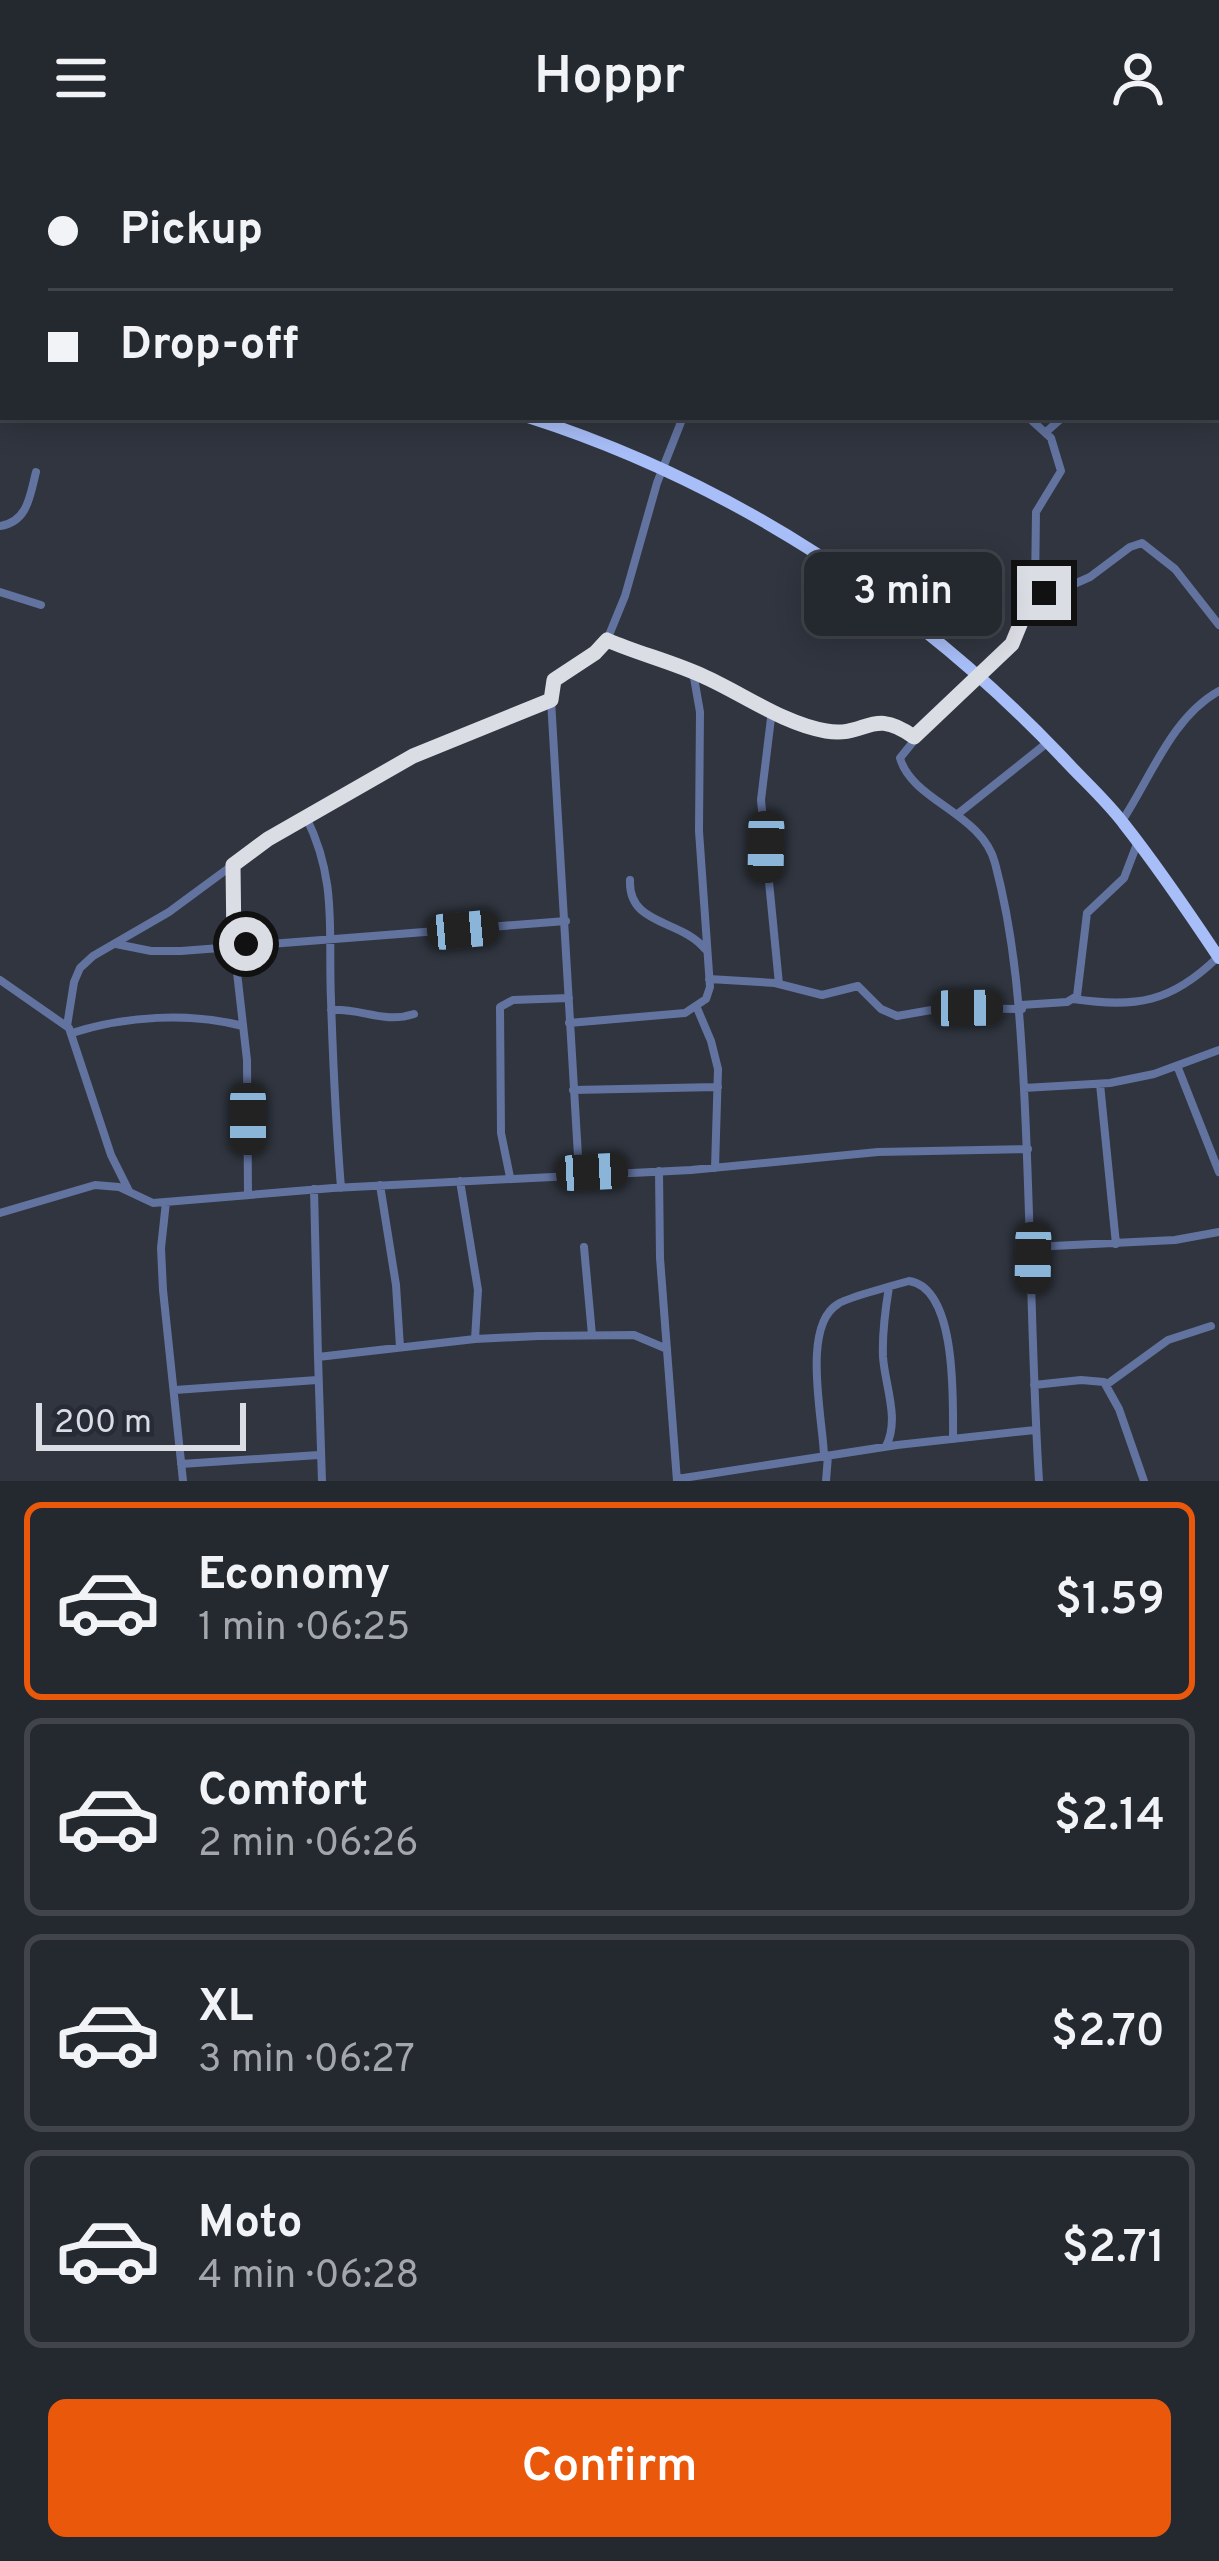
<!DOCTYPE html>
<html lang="en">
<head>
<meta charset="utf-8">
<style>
	:root { --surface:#24282f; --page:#30343b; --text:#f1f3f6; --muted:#a3a6aa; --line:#41444b; --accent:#ea580c }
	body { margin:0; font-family:Overpass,sans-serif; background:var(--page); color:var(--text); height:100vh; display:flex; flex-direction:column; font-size:45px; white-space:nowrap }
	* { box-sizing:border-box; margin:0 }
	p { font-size:39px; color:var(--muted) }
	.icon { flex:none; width:66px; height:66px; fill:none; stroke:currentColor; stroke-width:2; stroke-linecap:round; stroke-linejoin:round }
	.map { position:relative; height:1325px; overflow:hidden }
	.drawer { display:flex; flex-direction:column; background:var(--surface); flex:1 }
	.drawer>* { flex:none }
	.banner { position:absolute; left:0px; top:0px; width:1221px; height:264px; box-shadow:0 6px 30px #0003,0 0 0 3px var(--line); display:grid; align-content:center; height:264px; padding:0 48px; background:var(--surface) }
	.scale { position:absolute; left:36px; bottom:30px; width:210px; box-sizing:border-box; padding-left:12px; border:6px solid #dbdde4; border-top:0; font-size:33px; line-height:42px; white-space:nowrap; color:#dbdde4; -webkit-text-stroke:9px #262b35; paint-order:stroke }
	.end { position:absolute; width:54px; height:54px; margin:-27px; border:15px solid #dbdde4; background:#111; box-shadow:0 0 0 6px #111 }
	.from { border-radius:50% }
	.bubble { position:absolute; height:84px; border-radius:18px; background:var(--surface); box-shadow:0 6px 30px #0003,0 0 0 3px var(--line); font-size:39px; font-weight:600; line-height:84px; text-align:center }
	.car { position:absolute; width:36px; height:72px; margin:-36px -18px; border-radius:15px; box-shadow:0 0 9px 3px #0007; background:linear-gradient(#222 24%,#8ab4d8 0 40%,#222 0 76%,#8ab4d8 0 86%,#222 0) }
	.banner b { display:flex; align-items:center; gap:42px; height:114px; font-size:45px }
	.banner b+b { border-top:3px solid var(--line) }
	.banner i { width:30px; height:30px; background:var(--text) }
	ul { padding:21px 0 0; list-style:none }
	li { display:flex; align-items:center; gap:36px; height:198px; margin:0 24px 18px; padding:0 24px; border:6px solid var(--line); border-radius:18px }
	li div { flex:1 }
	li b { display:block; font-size:45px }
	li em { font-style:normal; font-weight:600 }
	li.current { border-color:var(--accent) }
	li>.icon { width:108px; height:108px; stroke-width:1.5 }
	.cta { display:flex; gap:24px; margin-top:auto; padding:24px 48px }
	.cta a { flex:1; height:138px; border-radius:18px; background:var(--accent); color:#fff; font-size:48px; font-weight:600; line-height:138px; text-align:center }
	header { display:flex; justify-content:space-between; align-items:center; height:156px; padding:0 48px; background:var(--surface); font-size:54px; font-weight:600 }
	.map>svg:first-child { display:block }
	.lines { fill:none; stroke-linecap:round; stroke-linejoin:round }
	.stream { stroke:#081248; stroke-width:3 }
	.minor { stroke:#6273a0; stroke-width:8 }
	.trunk { stroke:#a8bef8; stroke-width:12 }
	.route { stroke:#dbdde4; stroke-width:15 }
</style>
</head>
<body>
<header><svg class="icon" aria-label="menu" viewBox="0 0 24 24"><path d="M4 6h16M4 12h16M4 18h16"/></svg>Hoppr<svg class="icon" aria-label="person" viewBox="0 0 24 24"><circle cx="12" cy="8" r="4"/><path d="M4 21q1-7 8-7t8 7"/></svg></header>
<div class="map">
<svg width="1219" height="1325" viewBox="0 0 1219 1325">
	<rect width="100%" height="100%" fill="#30353f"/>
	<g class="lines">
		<path class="stream" d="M736 0 738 3"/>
		<path class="minor" d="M163 0 165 3
			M517 0 519 3
			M619 0 622 3
			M230 3 231 0
			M382 3V0
			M652 3 655 0
			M812 3 813 0
			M1056 3 1057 0
			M1141 3 1143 0
			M1218 194 1219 193
			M1028 261 1051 282 1061 315 1036 356 1035 432 1012 487 934 560 900 602C912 645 982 657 995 707 1015 782 1020 857 1024 933 1031 1064 1031 1194 1039 1325
			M1046 276 1063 261
			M0 370C28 366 30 339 36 316
			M1035 432 1044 437 1056 436 1090 421 1130 391 1142 387 1175 413 1219 469
			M0 436 41 449
			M607 484C639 498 673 506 705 521 743 538 784 568 826 575 867 582 871 550 914 581
			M772 554 761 644 779 828
			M959 657 1047 587
			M306 661C338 725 328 776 331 844 333 907 336 969 341 1032
			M1122 665C1151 621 1172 561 1219 535
			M233 709 234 790 247 904 248 1039
			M630 724C628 770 681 763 705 793
			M116 788 151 795H181L566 765
			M709 823 775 827 822 839 858 830 881 853 897 860 943 852 1022 853
			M0 824 69 872 111 999 129 1035
			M1073 843C1136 852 1171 847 1218 801
			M1021 849 1067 846 1077 840 1087 757 1124 722 1137 688
			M697 852 711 885 718 913 715 1012
			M331 854C361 852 384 868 414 858
			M569 867 685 857 706 843 710 831 699 675 700 556 693 516
			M67 870 74 826 80 812 93 800 169 756 268 683 341 640 413 600 551 544
			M72 877C126 860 188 856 243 870
			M1178 912 1219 1016
			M1100 928 1116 1088
			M1024 932 1110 927 1154 918 1219 894
			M573 934 718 931
			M659 1015 660 1102 677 1325
			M579 1017 551 544 554 523 607 484 625 440 657 327 683 261
			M510 1021 501 977 500 851 513 844 569 842
			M460 1025 478 1134 475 1183
			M380 1029 396 1129 400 1191
			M314 1033 318 1201
			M166 1046 161 1092 163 1134 183 1325
			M0 1057 95 1029 119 1031 153 1047 333 1032 691 1014 878 996 1028 993
			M584 1091 592 1179
			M1032 1091 1175 1084 1219 1076
			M1034 1229 1081 1224 1104 1226 1119 1253 1144 1325
			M1106 1229 1168 1184 1211 1170
			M175 1234 317 1224
			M886 1290C900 1263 885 1230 883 1201 882 1177 885 1155 889 1131
			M824 1300C823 1263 801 1170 838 1148 844 1143 898 1128 909 1125 957 1132 953 1244 953 1283
			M181 1308 319 1299
			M677 1323 897 1289 1035 1274
			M322 1325 318 1201 475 1183 538 1180 634 1179 667 1193
			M826 1325 828 1300"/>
		<path class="trunk" d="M0 189H3
			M528 261C731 326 915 446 1062 601 1082 623 1106 644 1124 668 1158 711 1189 757 1219 802"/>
	</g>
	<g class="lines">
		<path class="route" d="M246 788 234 790 233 709 268 683 413 600 551 544 554 524 595 497 607 484C639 498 673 506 705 521 743 538 784 568 826 575 867 582 871 550 914 581L1012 488 1035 432 1044 437"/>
	</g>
</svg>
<div class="scale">200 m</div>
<i class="end from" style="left:246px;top:788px"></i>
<i class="end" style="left:1044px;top:437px"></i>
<div class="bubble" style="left:804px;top:396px;width:198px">3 min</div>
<i class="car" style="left:766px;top:691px;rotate:181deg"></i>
<i class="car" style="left:463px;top:774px;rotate:85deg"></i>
<i class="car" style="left:967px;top:852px;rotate:89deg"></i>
<i class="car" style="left:248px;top:963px;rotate:180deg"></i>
<i class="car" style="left:592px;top:1016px;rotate:87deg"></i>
<i class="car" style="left:1033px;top:1102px;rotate:181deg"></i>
<div class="banner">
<b><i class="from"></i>Pickup</b>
<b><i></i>Drop-off</b>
</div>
</div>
<section class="drawer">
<ul>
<li class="current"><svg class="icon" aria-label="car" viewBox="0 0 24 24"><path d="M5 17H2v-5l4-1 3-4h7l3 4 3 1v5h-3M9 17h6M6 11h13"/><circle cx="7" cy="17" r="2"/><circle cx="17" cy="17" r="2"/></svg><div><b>Economy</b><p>1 min · 06:25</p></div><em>$1.59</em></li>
<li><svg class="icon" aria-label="car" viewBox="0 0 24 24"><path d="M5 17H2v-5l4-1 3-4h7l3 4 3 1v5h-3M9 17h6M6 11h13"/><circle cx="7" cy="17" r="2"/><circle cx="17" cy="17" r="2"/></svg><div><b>Comfort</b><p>2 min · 06:26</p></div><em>$2.14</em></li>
<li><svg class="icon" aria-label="car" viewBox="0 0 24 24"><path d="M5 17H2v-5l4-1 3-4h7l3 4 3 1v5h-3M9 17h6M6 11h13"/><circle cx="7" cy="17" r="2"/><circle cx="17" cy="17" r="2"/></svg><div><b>XL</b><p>3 min · 06:27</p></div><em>$2.70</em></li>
<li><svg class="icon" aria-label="car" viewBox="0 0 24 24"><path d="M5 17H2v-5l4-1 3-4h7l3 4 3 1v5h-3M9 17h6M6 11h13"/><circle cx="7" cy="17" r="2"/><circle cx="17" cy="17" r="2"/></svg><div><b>Moto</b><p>4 min · 06:28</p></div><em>$2.71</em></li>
</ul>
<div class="cta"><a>Confirm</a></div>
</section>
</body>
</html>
